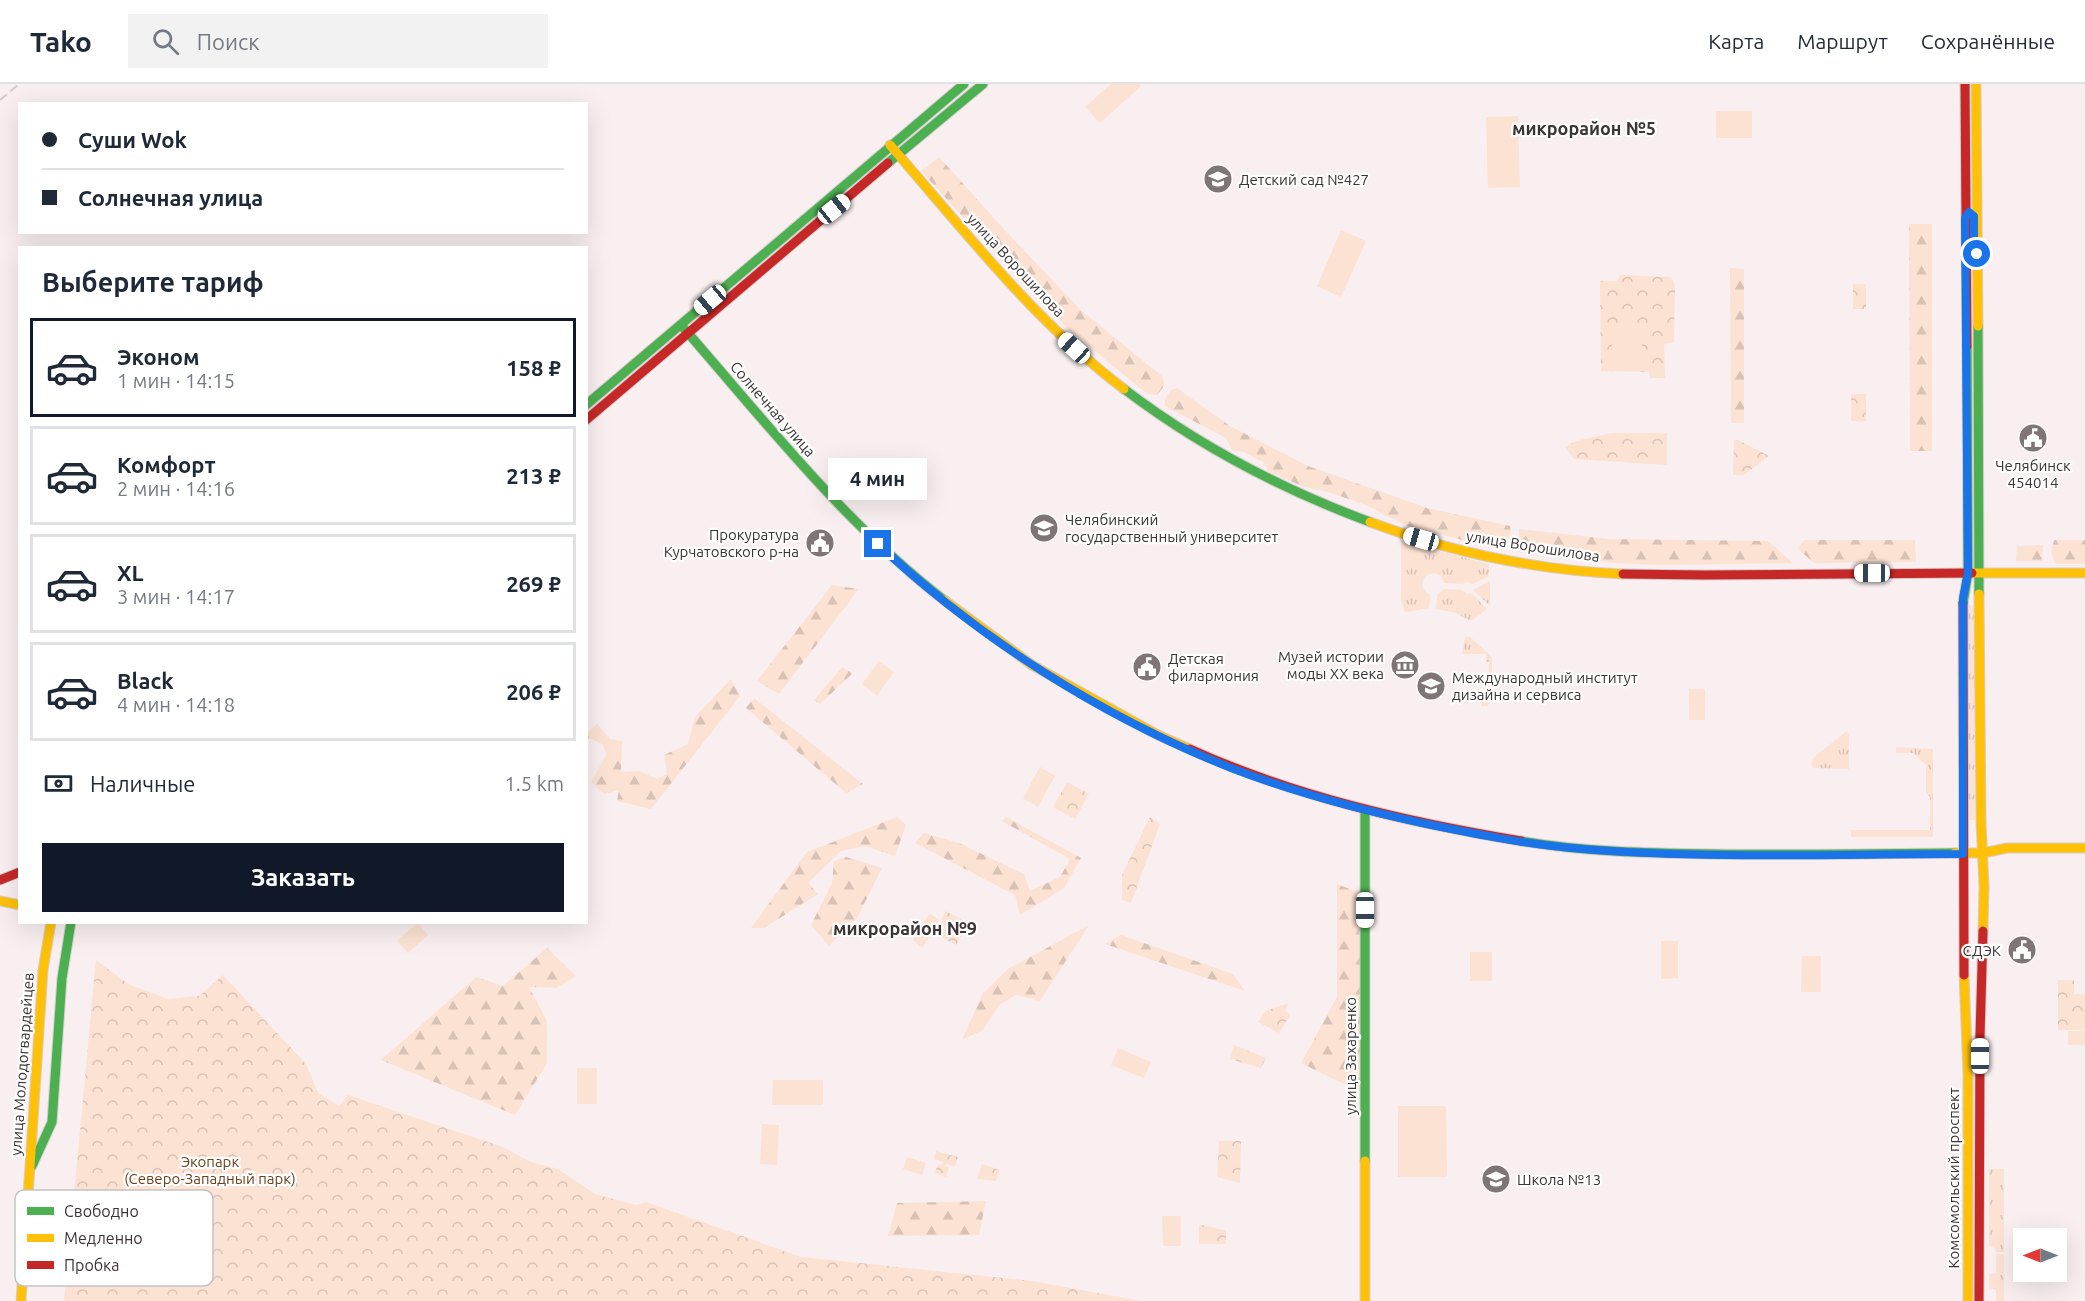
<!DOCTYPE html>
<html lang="ru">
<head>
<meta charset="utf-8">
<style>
	:root { --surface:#fff; --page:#f2f2f3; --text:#1f2937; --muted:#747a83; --line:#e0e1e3; --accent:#111827 }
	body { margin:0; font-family:Ubuntu,sans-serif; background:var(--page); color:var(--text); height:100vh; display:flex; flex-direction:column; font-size:22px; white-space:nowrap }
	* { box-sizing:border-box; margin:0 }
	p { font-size:20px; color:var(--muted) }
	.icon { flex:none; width:33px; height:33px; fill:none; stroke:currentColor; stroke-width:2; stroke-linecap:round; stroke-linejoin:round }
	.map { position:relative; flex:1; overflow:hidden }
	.drawer { position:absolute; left:18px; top:162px; width:570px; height:678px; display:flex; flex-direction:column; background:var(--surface); border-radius:0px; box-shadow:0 6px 24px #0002 }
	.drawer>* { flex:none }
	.hud { position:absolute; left:18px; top:18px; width:570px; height:132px; border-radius:0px; box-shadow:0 6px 24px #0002; display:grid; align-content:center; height:132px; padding:0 24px; background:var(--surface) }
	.needle { width:39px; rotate:270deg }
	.controls { position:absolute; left:2013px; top:1144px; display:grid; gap:12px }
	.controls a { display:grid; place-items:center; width:54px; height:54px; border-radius:0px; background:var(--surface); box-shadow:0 6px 24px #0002; font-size:30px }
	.end { position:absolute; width:27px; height:27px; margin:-14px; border:8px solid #1a73e8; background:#fff; box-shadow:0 0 0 3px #fff }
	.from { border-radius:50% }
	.bubble { position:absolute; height:42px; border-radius:0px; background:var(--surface); box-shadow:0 6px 24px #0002; font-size:20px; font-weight:700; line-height:42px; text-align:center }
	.car { position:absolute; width:18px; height:36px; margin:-18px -9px; border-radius:8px; box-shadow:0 0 4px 2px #0007; background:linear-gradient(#fff 24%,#345 0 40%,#fff 0 76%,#345 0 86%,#fff 0) }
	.hud b { display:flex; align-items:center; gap:21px; height:57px; font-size:22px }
	.hud b+b { border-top:2px solid var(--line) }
	.hud i { width:15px; height:15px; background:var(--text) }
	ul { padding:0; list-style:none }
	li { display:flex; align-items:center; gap:18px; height:99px; margin:0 12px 9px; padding:0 12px; border:3px solid var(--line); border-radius:0px }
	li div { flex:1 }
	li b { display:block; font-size:22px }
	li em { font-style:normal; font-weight:700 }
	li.current { border-color:var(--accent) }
	li>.icon { width:54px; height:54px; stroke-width:1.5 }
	h2 { padding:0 24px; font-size:27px; line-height:72px }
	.pay { display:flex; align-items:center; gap:15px; height:66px; padding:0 24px; font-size:22px }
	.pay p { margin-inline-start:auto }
	.cta { display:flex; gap:12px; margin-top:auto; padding:12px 24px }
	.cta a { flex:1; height:69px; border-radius:0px; background:var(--accent); color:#fff; font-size:24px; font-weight:700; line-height:69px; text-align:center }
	header { display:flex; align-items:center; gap:36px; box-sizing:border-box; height:84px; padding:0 30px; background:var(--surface); border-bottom:2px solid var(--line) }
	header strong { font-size:28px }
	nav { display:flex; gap:33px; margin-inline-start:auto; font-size:21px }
	.search { width:420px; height:54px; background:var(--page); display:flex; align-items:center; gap:15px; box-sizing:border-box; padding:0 21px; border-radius:0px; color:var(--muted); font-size:22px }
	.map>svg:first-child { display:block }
	.grass { fill:url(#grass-tufts) }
	.forest { fill:url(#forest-firs) }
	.park { fill:url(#park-crowns) }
	.pitch { fill:#fbe2d2 }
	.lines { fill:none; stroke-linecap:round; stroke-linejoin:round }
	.fast-casing { stroke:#d5cdce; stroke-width:11 }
	.slow-casing { stroke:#d5cdce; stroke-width:11 }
	.jam-casing { stroke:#d5cdce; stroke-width:11 }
	.fast { stroke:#4caf50; stroke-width:9 }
	.slow { stroke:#ffc107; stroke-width:9 }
	.jam { stroke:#c62828; stroke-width:9 }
	.rail { stroke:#cfcccc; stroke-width:2; stroke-dasharray:9 4.5; stroke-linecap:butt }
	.route { stroke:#1a73e8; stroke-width:8 }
	.labels { text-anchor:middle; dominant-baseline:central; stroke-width:4.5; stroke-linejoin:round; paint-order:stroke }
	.poi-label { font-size:15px; fill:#3d3435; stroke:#fff; text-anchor:start }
	.street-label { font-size:15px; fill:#3d3435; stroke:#fff }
	.park-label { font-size:15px; fill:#6c431d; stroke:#fff }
	.quarter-label { font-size:18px; font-weight:bold; fill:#3d3435; stroke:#fff }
	.key { fill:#fff; stroke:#c5c2c2; stroke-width:1.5 }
	.key-label { font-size:16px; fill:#3d3435 }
</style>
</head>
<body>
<header>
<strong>Tako</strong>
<div class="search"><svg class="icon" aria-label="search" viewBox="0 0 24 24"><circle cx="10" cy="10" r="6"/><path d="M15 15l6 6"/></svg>Поиск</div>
<nav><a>Карта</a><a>Маршрут</a><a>Сохранённые</a></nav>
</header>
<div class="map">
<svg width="2085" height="1217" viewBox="0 0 2085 1217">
	<defs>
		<pattern id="grass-tufts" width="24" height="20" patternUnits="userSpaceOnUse" patternTransform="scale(1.5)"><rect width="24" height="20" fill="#fbe2d2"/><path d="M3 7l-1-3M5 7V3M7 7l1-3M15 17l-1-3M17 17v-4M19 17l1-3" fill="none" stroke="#d8c2b5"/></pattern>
		<pattern id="forest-firs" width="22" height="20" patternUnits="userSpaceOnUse" patternTransform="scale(1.5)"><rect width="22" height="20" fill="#fbe2d2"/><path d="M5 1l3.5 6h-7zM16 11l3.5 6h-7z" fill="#d8c2b5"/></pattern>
		<pattern id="park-crowns" width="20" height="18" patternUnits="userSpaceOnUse" patternTransform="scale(1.5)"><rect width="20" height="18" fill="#fbe2d2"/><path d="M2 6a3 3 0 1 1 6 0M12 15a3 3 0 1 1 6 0" fill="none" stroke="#d8c2b5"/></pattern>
	</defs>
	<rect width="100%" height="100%" fill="#f9eff0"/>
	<path class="grass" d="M1401 457 1489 480V492L1473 500 1467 498 1463 500 1444 499C1443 491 1436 488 1429 490 1420 496 1420 506 1430 511L1429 524 1405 528 1401 516Z
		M1490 497V522L1473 506Z
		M1444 505 1462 506 1467 510 1471 509 1487 525 1471 537 1456 529 1436 525 1437 511Z
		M1968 520 1972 522 1975 520V736H1968Z
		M1465 553H1470L1492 573V615L1487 622H1481V616H1487L1486 594 1489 593V578H1486V570H1462Z
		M1847 647 1849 652V685L1813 684 1811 680 1814 673Z
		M1896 663 1933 665V753H1851V746H1930V713L1926 708V681L1913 669H1896Z
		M1989 1085H2004V1168H1996L1995 1164 1989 1162Z
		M1996 1170H2004V1217H1996V1206L1989 1204V1190L1996 1189Z"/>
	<path class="forest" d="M939 73 1012 154 1082 227 1163 293 1164 302 1157 311 1146 309 1068 245 1011 186 921 87Z
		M1909 140H1932V367H1910Z
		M1730 184 1744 185V339H1731Z
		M1177 304 1230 342 1308 382 1427 424 1510 442 1511 449 1508 454 1500 455 1498 460 1489 463 1405 441 1366 421 1325 407 1304 403 1268 387 1263 378 1244 368 1232 366 1226 354 1165 322V315L1171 306Z
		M1519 445 1609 455 1768 457 1793 479 1660 481 1617 479 1519 468Z
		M1805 456H1915L1916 478 1814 479 1797 464Z
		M2054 456H2085V480H2055L2051 468Z
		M2043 461 2042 477H2016L2017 462Z
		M832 501 859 505 779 610 757 597Z
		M842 583 853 589 820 620 814 616Z
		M731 595 740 612 651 725 617 717 619 706 605 710 591 698 607 670 602 660 587 653V649L597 640 610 655 622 657 621 688 639 687 657 695 667 690 664 671 688 660 695 633Z
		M754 614 863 700 846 709 746 624Z
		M897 733 906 741 895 772 865 762 841 767 808 799 818 810 764 844H751L807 768Z
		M1006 733 1081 774 1064 804 1020 831 1015 811 915 759 924 749 959 759 1024 790 1030 807 1060 793 1070 775 1002 737Z
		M846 773 882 784 857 834 829 862 811 841 832 799 834 777Z
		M1337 800 1360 809V1008L1301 979 1337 913Z
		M1089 841 1040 917 1016 911 999 921 983 946 962 956 983 909 1008 885Z
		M1121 851 1233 890 1245 907 1105 860Z
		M547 864 576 892 556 904 529 903 547 937V979L515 1031 381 976 476 893 503 902Z
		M986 1117 979 1151 888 1152 897 1119Z"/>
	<path class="park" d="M1620 191 1671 193 1675 201 1674 258 1664 260 1665 294H1650L1649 288 1601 287 1600 197H1617Z
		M1853 200H1866V225H1853Z
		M1851 310H1866V337H1851Z
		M1612 349H1667V381L1574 375 1565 363 1576 357Z
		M1734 356H1738L1769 372 1744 391H1733Z
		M1067 698 1089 710 1075 735 1053 723Z
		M1150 733 1160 740 1131 819 1122 816V791Z
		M946 827 968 839 956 861 934 849Z
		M96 876 128 900 168 915 199 912 223 891 306 980 318 1009 339 1022 348 1011 503 1063 531 1078 558 1085 595 1110 636 1121 646 1118 801 1173 1032 1197 1141 1217H64Z
		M2058 896H2074V910H2085V946H2058Z
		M1289 919 1285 926 1290 931 1279 949 1258 938 1265 927Z
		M1234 961 1266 974 1261 984 1230 975Z
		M1219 1057H1241L1240 1099 1217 1093Z
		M936 1067 958 1073 955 1082 946 1080 945 1082 949 1083 946 1093 935 1089 938 1080 942 1081 943 1078 934 1075Z
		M982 1080 1000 1086 996 1097 977 1095Z
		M1199 1141C1209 1141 1216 1146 1226 1146V1160H1199Z"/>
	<path class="pitch" d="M1111 0H1139L1141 2 1100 39 1085 23Z
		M1716 27H1752V54H1716Z
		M1518 32 1520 103 1488 104 1486 33Z
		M1341 146 1366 157 1341 213 1317 202Z
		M1612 245H1642V285H1612Z
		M879 577 894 588 877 612 862 600Z
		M1689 605H1705V636H1689Z
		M1040 683 1055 692 1038 723 1023 714Z
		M930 830 938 835 939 838 922 864 913 856 928 831Z
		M418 839 428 851 408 869 397 856Z
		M1661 857H1678V894L1661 895Z
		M1470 868H1492V897H1470Z
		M1802 872H1821V908H1801Z
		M2068 947H2085V961H2068Z
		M1118 964 1151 978 1144 994 1111 981Z
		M577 984H597V1020H577Z
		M773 996H823V1021H772Z
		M1398 1022H1446L1447 1093H1398Z
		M762 1040 779 1041 777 1081 760 1080Z
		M907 1073 926 1079 922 1091 903 1085Z
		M1162 1132H1181V1162H1163Z"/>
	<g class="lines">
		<g class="fast-casing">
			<path id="fast" d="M888 79 983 0
				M681 241C764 336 843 438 944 516
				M1978 242 1979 510
				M1124 305C1199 362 1281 405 1370 438
				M586 321 964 0
				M1963 519 1968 489 1967 262
				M1365 726V1077
				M1521 757C1584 768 1649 769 1713 770 1794 771 1874 770 1955 769
				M32 1082 52 1038 62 894 71 838"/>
		</g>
		<g class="slow-casing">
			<path id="slow" d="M1976 0 1978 242
				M890 61C964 146 1034 237 1124 305
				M1370 438C1450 468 1537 486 1623 490
				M1972 489H2085
				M1979 510 1981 738 1984 802 1983 847
				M944 516 1032 581 1158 651 1190 665
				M1955 769H1983L2007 764H2085
				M0 817 20 821
				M1964 891 1968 990V1217
				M1365 1077V1217
				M21 1217 43 886 51 838"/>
		</g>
		<g class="jam-casing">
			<path id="jam" d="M1965 0 1967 262
				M586 336 888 79
				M1623 490 1704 491 1972 489
				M1963 519 1964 891
				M1190 665C1296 713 1408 738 1521 757
				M0 796 20 788
				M1979 1217 1980 952 1983 847"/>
		</g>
		<use href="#fast" class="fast"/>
		<use href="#slow" class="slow"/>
		<use href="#jam" class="jam"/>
		<path class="rail" d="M0 16 19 0"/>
	</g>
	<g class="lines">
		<path class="route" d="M878 460C979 555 1103 633 1231 684 1293 708 1357 725 1422 739 1475 750 1529 761 1583 765 1709 775 1836 770 1963 770V514L1968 489 1965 134 1969 128 1974 132V157L1977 170"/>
	</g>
	<defs>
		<g id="school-disc" transform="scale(1.5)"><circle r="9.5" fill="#7f7576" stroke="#fff"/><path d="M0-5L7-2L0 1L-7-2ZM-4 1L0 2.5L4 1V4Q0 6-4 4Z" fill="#fff"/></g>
		<g id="civic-disc" transform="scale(1.5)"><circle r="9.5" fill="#7f7576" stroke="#fff"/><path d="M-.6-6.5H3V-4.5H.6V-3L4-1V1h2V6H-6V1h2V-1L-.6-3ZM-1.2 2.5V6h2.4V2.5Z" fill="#fff"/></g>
		<g id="university-disc" transform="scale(1.5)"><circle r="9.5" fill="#7f7576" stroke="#fff"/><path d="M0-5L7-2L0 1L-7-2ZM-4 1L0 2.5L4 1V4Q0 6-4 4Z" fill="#fff"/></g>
		<g id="museum-disc" transform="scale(1.5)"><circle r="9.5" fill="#7f7576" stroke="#fff"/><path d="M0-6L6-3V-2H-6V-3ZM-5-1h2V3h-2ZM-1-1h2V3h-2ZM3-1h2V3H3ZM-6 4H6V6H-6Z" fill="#fff"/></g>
	</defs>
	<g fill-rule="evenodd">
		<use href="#school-disc" x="1218" y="95"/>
		<use href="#civic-disc" x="2033" y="354"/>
		<use href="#university-disc" x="1044" y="444"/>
		<use href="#civic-disc" x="820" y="459"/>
		<use href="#museum-disc" x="1405" y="581"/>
		<use href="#civic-disc" x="1147" y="583"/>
		<use href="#university-disc" x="1431" y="602"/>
		<use href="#civic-disc" x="2022" y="866"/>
		<use href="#school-disc" x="1496" y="1095"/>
	</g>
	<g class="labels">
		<g class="poi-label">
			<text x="1239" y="95">Детский сад №427</text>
			<text x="2033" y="381" text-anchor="middle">Челябинск<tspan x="2033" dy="17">454014</tspan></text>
			<text x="1065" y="435">Челябинский<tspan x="1065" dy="17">государственный университет</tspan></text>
			<text x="799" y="450" text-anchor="end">Прокуратура<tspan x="799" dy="17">Курчатовского р-на</tspan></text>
			<text x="1384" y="572" text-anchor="end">Музей истории<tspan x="1384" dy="17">моды XX века</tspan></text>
			<text x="1168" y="574">Детская<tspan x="1168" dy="17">филармония</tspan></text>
			<text x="1452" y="593">Международный институт<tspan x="1452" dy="17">дизайна и сервиса</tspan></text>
			<text x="2001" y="866" text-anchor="end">СДЭК</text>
			<text x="1517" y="1095">Школа №13</text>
		</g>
		<g class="street-label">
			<text transform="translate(1016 181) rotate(47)">улица Ворошилова</text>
			<text transform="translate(773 325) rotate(49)">Солнечная улица</text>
			<text transform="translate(1533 462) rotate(9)">улица Ворошилова</text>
			<text transform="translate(1350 972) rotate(-90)">улица Захаренко</text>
			<text transform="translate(22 980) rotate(-86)">улица Молодогвардейцев</text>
			<text transform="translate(1953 1094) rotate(-90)">Комсомольский проспект</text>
		</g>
		<g class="park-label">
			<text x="210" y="1077">Экопарк<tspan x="210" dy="17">(Северо-Западный парк)</tspan></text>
		</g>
		<g class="quarter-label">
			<text x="1584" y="44">микрорайон №5</text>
			<text x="905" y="844">микрорайон №9</text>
		</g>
	</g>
	<rect x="15" y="1106" width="198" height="96" rx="9" class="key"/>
	<rect x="27" y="1123" width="27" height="8" fill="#4caf50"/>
	<rect x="27" y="1150" width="27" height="8" fill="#ffc107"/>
	<rect x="27" y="1177" width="27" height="8" fill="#c62828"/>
	<g class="key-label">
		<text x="64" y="1133">Свободно</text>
		<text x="64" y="1160">Медленно</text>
		<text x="64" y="1187">Пробка</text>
	</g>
</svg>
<div class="controls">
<a><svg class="needle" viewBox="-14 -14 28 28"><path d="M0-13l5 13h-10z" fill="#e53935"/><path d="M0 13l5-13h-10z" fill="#747a83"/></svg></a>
</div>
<i class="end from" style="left:1977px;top:170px"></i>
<i class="end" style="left:878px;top:460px"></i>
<div class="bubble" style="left:828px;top:374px;width:99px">4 мин</div>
<i class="car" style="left:834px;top:125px;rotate:51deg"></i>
<i class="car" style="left:710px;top:216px;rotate:230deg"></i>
<i class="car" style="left:1074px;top:264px;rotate:312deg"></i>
<i class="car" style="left:1421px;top:455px;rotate:286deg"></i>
<i class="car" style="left:1872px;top:489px;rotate:270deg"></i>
<i class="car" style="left:1365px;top:826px;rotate:180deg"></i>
<i class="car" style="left:1980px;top:972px;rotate:0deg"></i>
<div class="hud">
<b><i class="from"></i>Суши Wok</b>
<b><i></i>Солнечная улица</b>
</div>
<section class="drawer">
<h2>Выберите тариф</h2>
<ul>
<li class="current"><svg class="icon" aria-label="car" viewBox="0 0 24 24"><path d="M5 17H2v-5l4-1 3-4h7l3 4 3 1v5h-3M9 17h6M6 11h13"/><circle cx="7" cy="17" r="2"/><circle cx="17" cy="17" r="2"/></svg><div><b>Эконом</b><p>1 мин · 14:15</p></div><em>158 ₽</em></li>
<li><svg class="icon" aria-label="car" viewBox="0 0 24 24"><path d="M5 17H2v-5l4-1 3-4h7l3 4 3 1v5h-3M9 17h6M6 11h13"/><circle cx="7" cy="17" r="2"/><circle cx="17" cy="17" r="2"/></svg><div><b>Комфорт</b><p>2 мин · 14:16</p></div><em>213 ₽</em></li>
<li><svg class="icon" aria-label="car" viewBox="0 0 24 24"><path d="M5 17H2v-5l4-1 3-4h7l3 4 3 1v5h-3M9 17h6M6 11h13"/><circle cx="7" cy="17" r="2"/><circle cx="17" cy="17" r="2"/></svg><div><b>XL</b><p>3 мин · 14:17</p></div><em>269 ₽</em></li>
<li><svg class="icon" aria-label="car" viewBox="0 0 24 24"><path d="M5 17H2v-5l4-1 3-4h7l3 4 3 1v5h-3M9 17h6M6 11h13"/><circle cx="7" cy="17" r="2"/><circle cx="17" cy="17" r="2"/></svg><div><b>Black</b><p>4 мин · 14:18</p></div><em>206 ₽</em></li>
</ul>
<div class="pay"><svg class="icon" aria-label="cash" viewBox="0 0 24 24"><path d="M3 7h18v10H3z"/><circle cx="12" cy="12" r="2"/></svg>Наличные<p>1.5 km</p></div>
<div class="cta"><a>Заказать</a></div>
</section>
</div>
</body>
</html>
